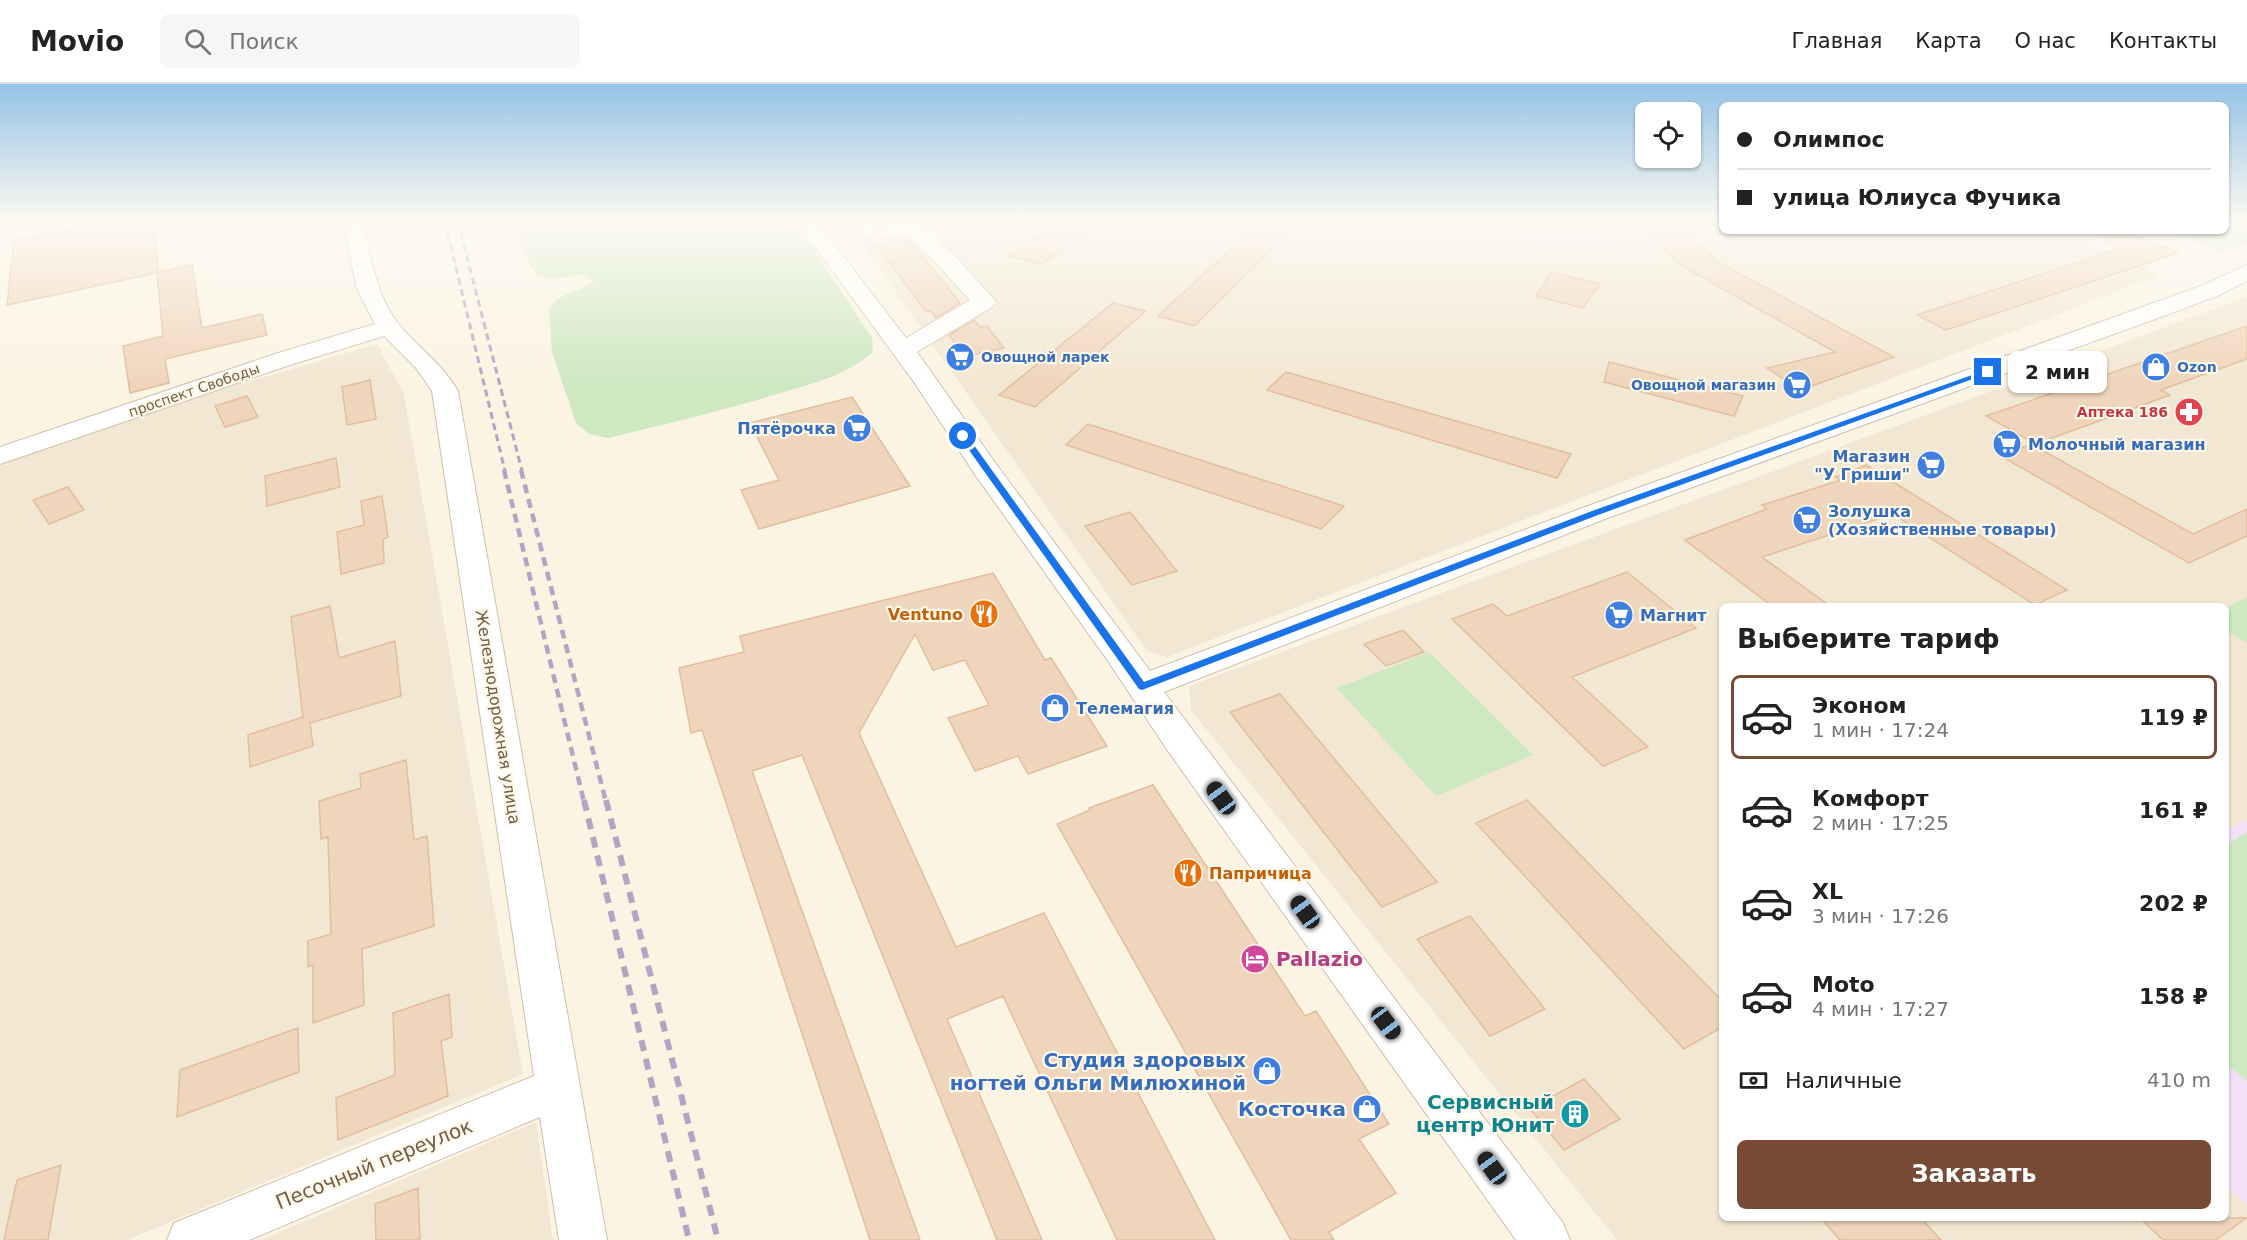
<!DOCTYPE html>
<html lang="ru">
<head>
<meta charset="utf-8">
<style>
	:root { --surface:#fff; --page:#f6f6f6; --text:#222; --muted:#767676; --line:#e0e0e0; --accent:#774a35 }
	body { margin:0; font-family:"DejaVu Sans",sans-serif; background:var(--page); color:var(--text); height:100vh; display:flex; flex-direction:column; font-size:22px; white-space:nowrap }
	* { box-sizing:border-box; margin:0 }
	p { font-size:20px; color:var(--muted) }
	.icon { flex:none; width:33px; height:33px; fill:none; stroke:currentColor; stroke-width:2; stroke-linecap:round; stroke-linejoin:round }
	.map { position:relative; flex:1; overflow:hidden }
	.sheet { position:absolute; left:1719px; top:519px; width:510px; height:618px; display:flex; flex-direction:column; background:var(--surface); border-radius:9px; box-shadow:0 2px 4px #0004 }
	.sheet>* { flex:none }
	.top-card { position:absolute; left:1719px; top:18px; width:510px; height:132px; border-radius:9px; box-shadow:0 2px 4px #0004; display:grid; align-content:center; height:132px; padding:0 18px; background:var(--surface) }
	.fabs { position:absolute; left:1635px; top:18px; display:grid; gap:12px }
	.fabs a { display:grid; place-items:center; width:66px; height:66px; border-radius:9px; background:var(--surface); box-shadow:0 2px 4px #0004; font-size:30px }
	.end { position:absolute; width:27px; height:27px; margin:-14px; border:8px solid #1a73e8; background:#fff; box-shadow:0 0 0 3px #fff }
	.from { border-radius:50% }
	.bubble { position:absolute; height:42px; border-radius:9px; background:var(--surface); box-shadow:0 2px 4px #0004; font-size:20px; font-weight:600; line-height:42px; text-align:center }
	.car { position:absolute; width:18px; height:36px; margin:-18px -9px; border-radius:8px; box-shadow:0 0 4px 2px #0007; background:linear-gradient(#222 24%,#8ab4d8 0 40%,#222 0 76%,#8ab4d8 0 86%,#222 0) }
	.top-card b { display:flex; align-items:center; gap:21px; height:57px; font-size:22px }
	.top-card b+b { border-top:2px solid var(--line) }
	.top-card i { width:15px; height:15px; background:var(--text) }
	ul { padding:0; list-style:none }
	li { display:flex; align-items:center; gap:18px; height:84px; margin:0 12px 9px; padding:0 6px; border:3px solid transparent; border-radius:9px }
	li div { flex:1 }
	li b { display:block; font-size:22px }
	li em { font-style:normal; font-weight:600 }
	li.selected { border-color:var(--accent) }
	li>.icon { width:54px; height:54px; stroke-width:1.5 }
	h2 { padding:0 18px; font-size:27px; line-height:72px }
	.pay { display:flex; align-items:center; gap:15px; height:66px; padding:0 18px; font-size:22px }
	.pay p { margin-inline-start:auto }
	.action { display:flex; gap:12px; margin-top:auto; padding:12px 18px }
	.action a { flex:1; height:69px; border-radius:9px; background:var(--accent); color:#fff; font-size:24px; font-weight:600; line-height:69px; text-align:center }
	header { display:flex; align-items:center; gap:36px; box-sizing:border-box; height:84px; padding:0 30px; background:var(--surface); border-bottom:2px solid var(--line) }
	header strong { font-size:28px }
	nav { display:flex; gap:33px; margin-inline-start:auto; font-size:21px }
	.search { width:420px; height:54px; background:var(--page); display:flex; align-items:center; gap:15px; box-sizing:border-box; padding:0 21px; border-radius:9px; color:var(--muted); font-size:22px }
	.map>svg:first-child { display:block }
	.residential { fill:#f2e7d2 }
	.education { fill:#f1e0f7 }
	.green { fill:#cee8c2 }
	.building { fill:#efd5bc; stroke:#e1be9d; stroke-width:1.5 }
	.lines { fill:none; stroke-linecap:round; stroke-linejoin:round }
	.minor-casing { stroke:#cebfad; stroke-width:2 }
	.minor { fill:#fff; fill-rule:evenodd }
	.rail-far2 { stroke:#b8a2c4; stroke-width:3; stroke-dasharray:7 4.5; stroke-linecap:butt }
	.rail-far1 { stroke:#b8a2c4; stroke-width:4.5; stroke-dasharray:9 6; stroke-linecap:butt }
	.rail { stroke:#b8a2c4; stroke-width:6; stroke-dasharray:11 8; stroke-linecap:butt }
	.route { fill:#1a73e8 }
	.labels { text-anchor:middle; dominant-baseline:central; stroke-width:4.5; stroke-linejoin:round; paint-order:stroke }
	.far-shop-label { font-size:14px; font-weight:bold; fill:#366cbe; stroke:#fef8e9; text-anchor:start }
	.far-street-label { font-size:14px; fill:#725c4a; stroke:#fef8e9 }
	.far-health-label { font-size:14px; font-weight:bold; fill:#be3a42; stroke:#fef8e9; text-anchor:end }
	.shop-label { font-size:16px; font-weight:bold; fill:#366cbe; stroke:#fef8e9; text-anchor:start }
	.food-label { font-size:16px; font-weight:bold; fill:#c56008; stroke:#fef8e9; text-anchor:end }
	.street-label { font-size:16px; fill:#725c4a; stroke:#fef8e9 }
	.near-hotel-label { font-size:20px; font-weight:bold; fill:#b23c85; stroke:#fef8e9; text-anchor:start }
	.near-shop-label { font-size:20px; font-weight:bold; fill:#366cbe; stroke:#fef8e9; text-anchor:end }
	.near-culture-label { font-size:20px; font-weight:bold; fill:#0d838f; stroke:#fef8e9; text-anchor:end }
	.near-street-label { font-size:20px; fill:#725c4a; stroke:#fef8e9 }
</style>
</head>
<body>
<header>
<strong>Movio</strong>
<div class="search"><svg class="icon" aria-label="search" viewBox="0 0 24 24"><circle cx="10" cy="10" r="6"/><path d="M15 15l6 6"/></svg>Поиск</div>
<nav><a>Главная</a><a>Карта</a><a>О нас</a><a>Контакты</a></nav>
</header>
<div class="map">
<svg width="2247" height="1156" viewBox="0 0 2247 1156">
	<rect width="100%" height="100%" fill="#fbf4e3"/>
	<path class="residential" d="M847 138H1475L1515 148 1530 162 1613 164 1590 138H1722V147H2063L2160 191 1167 573 1147 567Z
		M2247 213V735L2226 747V522H1722V1134H2226V1102L2247 1121V1156H1617L1191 626 1189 602Z
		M377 260 404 310 523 990 127 1156H0V382L26 369 145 328Z
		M536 1038 553 1156H261Z"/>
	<path class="education" d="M1475 138H1590L1614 164 1530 162 1515 148Z
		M2247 735V1121L2226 1102V747Z"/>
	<path class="green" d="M511 138H795L872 254 873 268C847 292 810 300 777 310 721 327 665 340 608 354L589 350 576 339 552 268 549 224C567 204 576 211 594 197 582 186 573 193 559 194 553 195 545 193 538 192L529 179Z
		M2226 138H2247V159L2221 168 2169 147H2226Z
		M2247 513V559L2226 547V524Z
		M1429 568 1533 671 1436 712 1337 604Z
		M2247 748V997L2226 980V761Z"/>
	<path class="building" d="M109 138H155L158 188 192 181 202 244 262 230 267 251 165 275 169 299 130 309 123 262 163 252 157 189 7 221 14 156Z
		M1058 138H1100L1042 180 1010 172Z
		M1260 138H1300L1194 242 1158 232Z
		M1640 138H1677L1718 178 1894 273 1800 306 1767 284 1835 268 1680 181Z
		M2092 147H2125L2178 169 1946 246 1917 231 2119 165Z
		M910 156 960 219 936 234 931 227 926 228 877 162Z
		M1551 188 1600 200 1583 224 1536 212Z
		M1113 219 1146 227 1035 323 999 311Z
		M974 236 980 243 987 242 1004 264 965 273 949 251Z
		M2247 242V275L2161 306 2170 311 2036 360 1986 332Z
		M1609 278 1743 312 1734 332 1604 298Z
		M1286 288 1571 370 1557 394 1267 306Z
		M370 296 376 335 347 341 342 303Z
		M247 312 258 333 225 343 215 322Z
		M852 313 910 402 759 445 741 406 779 396 750 339Z
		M1088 340 1344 422 1321 445 1066 361Z
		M2031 360 2193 450 2247 425V452L2189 479 2001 372Z
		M336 374 340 403 267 422 265 392Z
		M1866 381 2067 506 2035 521 1893 430 1762 473 1830 522H1772L1685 456 1767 425 1762 421 1841 396 1835 393Z
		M68 403 84 426 49 440 33 416Z
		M382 412 388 453 383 455 384 479 341 490 337 448 364 441 361 417Z
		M1130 428 1177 487 1132 501 1085 442Z
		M1627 488 1696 544 1572 593 1648 663 1603 682 1452 535 1493 520 1507 532Z
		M993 489 1045 576 1051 574 1107 662 1028 690 1018 672 975 687 948 634 989 621 965 576 933 586 915 550 859 649 956 863 1044 829 1215 1156H1117L1003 912 947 935 1042 1156H997L802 671 752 687 920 1156H870L702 646 691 649 679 584 744 568 740 552Z
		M330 522 339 574 395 557 401 612 310 639 313 662 250 683 248 651 303 633 291 533Z
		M1403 546 1424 568 1386 582 1364 560Z
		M1280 610 1437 798 1382 823 1230 628Z
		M406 676 414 756 427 752 434 842 362 865 364 921 313 939V881L308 883V857L331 850 328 753 321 755 319 717 361 704 360 690Z
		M1153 701 1305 932 1316 927 1389 1040 1359 1055 1396 1109 1329 1148 1334 1156H1291L1057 740 1090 726 1089 724Z
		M1527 716 1722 917V943L1684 965 1476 739Z
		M1470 832 1545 925 1490 952 1417 855Z
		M449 910 452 953 441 957 448 1012 338 1056 336 1014 395 991 393 929Z
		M298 944 299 988 177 1033 180 986Z
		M1584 995 1620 1035 1564 1066 1530 1025Z
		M61 1081 48 1156H4L17 1096Z
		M418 1104 420 1156H376L375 1120Z
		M1821 1134H1921L1941 1156H1840Z
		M2140 1134H2246L2216 1156H2163Z"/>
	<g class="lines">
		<g class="minor-casing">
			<path id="minor" d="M343 138H363C370 171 376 210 397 238 417 263 442 279 458 307L607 1156H559L540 1033 249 1156H167L174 1139 534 992 432 307 416 284 384 252 293 280 0 380V363L275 270 375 240 357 205Z
				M797 138H817L906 254 970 216 914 155C888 144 872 172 853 138H874L878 143 907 138 930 145 992 213 996 218 992 223 917 268 996 380 1150 587 1585 423 2201 202 2247 181V197L2217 212 2166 231 1605 435 1164 608 1563 1139 1570 1156H1516L1168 667 1108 577 976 392 914 298Z"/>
		</g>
		<use href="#minor" class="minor"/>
		<path class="rail-far2" d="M445 138 505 387
			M458 138 522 387"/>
		<path class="rail-far1" d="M504 386 584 718
			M521 386 606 718"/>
		<path class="rail" d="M584 716 689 1156
			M606 716 718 1156"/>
	</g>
	<linearGradient id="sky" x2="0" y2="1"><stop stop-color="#95c3e6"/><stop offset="0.46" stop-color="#fdfaf2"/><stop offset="1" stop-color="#fdfaf2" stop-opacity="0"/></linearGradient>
	<rect width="2247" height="299" fill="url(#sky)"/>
	<path class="route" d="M1986 286 1992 288 1598 431 1142 606 1139 605 959 352 966 350 1144 598 1592 427Z"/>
	<defs>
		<g id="supermarket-disc" transform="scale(1.5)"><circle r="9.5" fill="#3f7fe0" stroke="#fef8e9"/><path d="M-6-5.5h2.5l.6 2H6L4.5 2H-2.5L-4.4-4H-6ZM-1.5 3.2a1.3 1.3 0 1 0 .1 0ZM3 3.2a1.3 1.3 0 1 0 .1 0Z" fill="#fff"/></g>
		<g id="shop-disc" transform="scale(1.5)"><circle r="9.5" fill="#3f7fe0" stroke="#fef8e9"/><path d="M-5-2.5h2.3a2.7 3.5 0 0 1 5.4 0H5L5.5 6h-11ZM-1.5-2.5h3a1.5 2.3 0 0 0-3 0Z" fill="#fff"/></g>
		<g id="pharmacy-disc" transform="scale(1.5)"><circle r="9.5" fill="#e0444e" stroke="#fef8e9"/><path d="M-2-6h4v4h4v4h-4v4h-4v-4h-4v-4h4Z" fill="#fff"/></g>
		<g id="restaurant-disc" transform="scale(1.5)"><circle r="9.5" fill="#e8710a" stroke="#fef8e9"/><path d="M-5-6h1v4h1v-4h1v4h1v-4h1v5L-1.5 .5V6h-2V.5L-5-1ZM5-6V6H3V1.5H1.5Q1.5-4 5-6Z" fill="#fff"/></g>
		<g id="hotel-disc" transform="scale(1.5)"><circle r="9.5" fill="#d1479c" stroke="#fef8e9"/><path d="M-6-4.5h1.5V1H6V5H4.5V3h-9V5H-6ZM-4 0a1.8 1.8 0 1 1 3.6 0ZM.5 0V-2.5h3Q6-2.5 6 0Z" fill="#fff"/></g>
		<g id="building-disc" transform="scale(1.5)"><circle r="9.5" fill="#0f9aa8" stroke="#fef8e9"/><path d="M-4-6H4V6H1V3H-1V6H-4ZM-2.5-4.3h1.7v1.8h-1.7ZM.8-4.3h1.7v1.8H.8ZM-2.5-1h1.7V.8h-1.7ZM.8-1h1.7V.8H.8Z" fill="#fff"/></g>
	</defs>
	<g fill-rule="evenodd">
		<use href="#supermarket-disc" x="960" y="273"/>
		<use href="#shop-disc" x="2156" y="283"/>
		<use href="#supermarket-disc" x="1797" y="301"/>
		<use href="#pharmacy-disc" x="2189" y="328"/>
		<use href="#supermarket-disc" x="857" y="344"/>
		<use href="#supermarket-disc" x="2007" y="360"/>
		<use href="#supermarket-disc" x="1931" y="381"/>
		<use href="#supermarket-disc" x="1807" y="436"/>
		<use href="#restaurant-disc" x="984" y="530"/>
		<use href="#supermarket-disc" x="1619" y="531"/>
		<use href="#shop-disc" x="1055" y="624"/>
		<use href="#restaurant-disc" x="1188" y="789"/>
		<use href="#hotel-disc" x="1255" y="875"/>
		<use href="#shop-disc" x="1267" y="987"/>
		<use href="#shop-disc" x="1367" y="1025"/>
		<use href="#building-disc" x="1575" y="1030"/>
	</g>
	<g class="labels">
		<g class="far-shop-label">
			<text x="981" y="273">Овощной ларек</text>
			<text x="2177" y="283">Ozon</text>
			<text x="1776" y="301" text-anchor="end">Овощной магазин</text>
		</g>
		<g class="far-street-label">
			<text transform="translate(194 306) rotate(-19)">проспект Свободы</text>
		</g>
		<g class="far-health-label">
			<text x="2168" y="328">Аптека 186</text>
		</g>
		<g class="shop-label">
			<text x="836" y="344" text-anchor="end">Пятёрочка</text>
			<text x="2028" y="360">Молочный магазин</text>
			<text x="1910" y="372" text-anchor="end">Магазин<tspan x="1910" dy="18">"У Гриши"</tspan></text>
			<text x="1828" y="427">Золушка<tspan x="1828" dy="18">(Хозяйственные товары)</tspan></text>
			<text x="1640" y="531">Магнит</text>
			<text x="1076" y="624">Телемагия</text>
		</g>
		<g class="food-label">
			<text x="963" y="530">Ventuno</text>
			<text x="1209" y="789" text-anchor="start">Папричица</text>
		</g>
		<g class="street-label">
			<text transform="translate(498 633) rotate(81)">Железнодорожная улица</text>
		</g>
		<g class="near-hotel-label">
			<text x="1276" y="875">Pallazio</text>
		</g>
		<g class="near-shop-label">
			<text x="1246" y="976">Студия здоровых<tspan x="1246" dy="23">ногтей Ольги Милюхиной</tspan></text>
			<text x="1346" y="1025">Косточка</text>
		</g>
		<g class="near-culture-label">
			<text x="1554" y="1018">Сервисный<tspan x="1554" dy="23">центр Юнит</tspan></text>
		</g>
		<g class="near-street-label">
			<text transform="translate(374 1080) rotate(-22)">Песочный переулок</text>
		</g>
	</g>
</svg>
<div class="fabs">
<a><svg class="icon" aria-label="locate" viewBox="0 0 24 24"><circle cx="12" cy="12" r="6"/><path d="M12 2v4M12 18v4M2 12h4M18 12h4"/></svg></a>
</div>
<i class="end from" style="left:963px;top:352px"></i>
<i class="end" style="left:1988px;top:288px"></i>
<div class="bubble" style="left:2008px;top:267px;width:99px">2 мин</div>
<i class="car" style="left:1221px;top:714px;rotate:324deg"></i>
<i class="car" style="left:1305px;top:828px;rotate:324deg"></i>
<i class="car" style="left:1386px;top:939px;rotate:143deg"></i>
<i class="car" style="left:1492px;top:1084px;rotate:324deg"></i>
<div class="top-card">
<b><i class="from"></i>Олимпос</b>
<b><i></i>улица Юлиуса Фучика</b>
</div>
<section class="sheet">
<h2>Выберите тариф</h2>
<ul>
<li class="selected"><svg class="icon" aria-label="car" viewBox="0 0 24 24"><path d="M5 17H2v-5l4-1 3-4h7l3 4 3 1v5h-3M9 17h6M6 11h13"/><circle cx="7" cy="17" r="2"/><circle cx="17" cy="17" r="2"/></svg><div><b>Эконом</b><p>1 мин · 17:24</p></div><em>119 ₽</em></li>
<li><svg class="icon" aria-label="car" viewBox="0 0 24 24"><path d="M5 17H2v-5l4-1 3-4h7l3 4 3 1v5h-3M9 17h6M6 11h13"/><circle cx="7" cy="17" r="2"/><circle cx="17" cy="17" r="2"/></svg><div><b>Комфорт</b><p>2 мин · 17:25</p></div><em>161 ₽</em></li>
<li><svg class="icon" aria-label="car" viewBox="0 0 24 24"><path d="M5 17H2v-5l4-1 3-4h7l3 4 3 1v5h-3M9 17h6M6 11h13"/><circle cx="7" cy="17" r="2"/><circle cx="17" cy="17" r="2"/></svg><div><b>XL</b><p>3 мин · 17:26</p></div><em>202 ₽</em></li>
<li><svg class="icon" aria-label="car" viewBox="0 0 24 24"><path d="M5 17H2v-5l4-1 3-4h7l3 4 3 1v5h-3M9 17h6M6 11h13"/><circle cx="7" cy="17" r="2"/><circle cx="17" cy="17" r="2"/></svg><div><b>Moto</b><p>4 мин · 17:27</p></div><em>158 ₽</em></li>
</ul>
<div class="pay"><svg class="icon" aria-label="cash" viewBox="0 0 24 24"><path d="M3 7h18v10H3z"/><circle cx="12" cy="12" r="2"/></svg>Наличные<p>410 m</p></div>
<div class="action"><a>Заказать</a></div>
</section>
</div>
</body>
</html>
